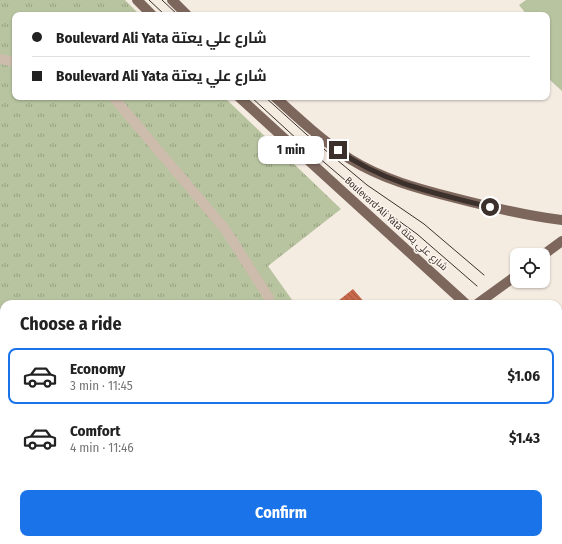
<!DOCTYPE html>
<html lang="en">
<head>
<meta charset="utf-8">
<style>
	:root { --surface:#fff; --page:#f6f6f6; --text:#222; --muted:#767676; --line:#e0e0e0; --accent:#1a73e8 }
	body { margin:0; font-family:"Fira Sans Condensed",Cairo,sans-serif; background:var(--page); color:var(--text); height:100vh; display:flex; flex-direction:column; font-size:15px; white-space:nowrap }
	* { box-sizing:border-box; margin:0 }
	p { font-size:13px; color:var(--muted) }
	.icon { flex:none; width:22px; height:22px; fill:none; stroke:currentColor; stroke-width:2; stroke-linecap:round; stroke-linejoin:round }
	.map { position:relative; flex:1; overflow:hidden }
	.drawer { position:absolute; left:0px; top:300px; width:562px; height:244px; display:flex; flex-direction:column; background:var(--surface); border-radius:12px 12px 0 0; box-shadow:0 1px 3px #0004 }
	.drawer>* { flex:none }
	.banner { position:absolute; left:12px; top:12px; width:538px; height:88px; border-radius:8px; box-shadow:0 1px 3px #0004; display:grid; align-content:center; height:88px; padding:0 20px; background:var(--surface) }
	.controls { position:absolute; left:510px; top:248px; display:grid; gap:8px }
	.controls a { display:grid; place-items:center; width:40px; height:40px; border-radius:8px; background:var(--surface); box-shadow:0 1px 3px #0004; font-size:20px }
	.end { position:absolute; width:18px; height:18px; margin:-9px; border:5px solid #3b302b; background:#fff; box-shadow:0 0 0 2px #fff }
	.from { border-radius:50% }
	.bubble { position:absolute; height:28px; border-radius:8px; background:var(--surface); box-shadow:0 1px 3px #0004; font-size:13px; font-weight:700; line-height:28px; text-align:center }
	.banner b { display:flex; align-items:center; gap:14px; height:38px; font-size:15px }
	.banner b+b { border-top:1px solid var(--line) }
	.banner i { width:10px; height:10px; background:var(--text) }
	ul { padding:0; list-style:none }
	li { display:flex; align-items:center; gap:12px; height:56px; margin:0 8px 6px; padding:0 12px; border:2px solid transparent; border-radius:8px }
	li div { flex:1 }
	li b { display:block; font-size:15px }
	li em { font-style:normal; font-weight:700 }
	li.on { border-color:var(--accent) }
	li>.icon { width:36px; height:36px; stroke-width:1.5 }
	h2 { padding:0 20px; font-size:18px; line-height:48px }
	.action { display:flex; gap:8px; margin-top:auto; padding:8px 20px }
	.action a { flex:1; height:46px; border-radius:8px; background:var(--accent); color:#fff; font-size:16px; font-weight:700; line-height:46px; text-align:center }
	.map>svg:first-child { display:block }
	.grass { fill:url(#grass-tufts) }
	.park { fill:#b8c4a0 }
	.building { fill:url(#building-back-hatch) }
	.lines { fill:none; stroke-linecap:round; stroke-linejoin:round }
	.minor { stroke:#cdbbac; stroke-width:10 }
	.major { stroke:#7d675c; stroke-width:10 }
	.tram { stroke:#3b302b; stroke-width:1 }
	.route { stroke:#3b302b; stroke-width:5 }
	.labels { text-anchor:middle; dominant-baseline:central; stroke-width:3; stroke-linejoin:round; paint-order:stroke }
	.street-label { font-size:10px; fill:#3b302b; stroke:#fbf5ee }
</style>
</head>
<body>
<div class="map">
<svg width="562" height="544" viewBox="0 0 562 544">
	<defs>
		<pattern id="grass-tufts" width="24" height="20" patternUnits="userSpaceOnUse"><rect width="24" height="20" fill="#b8c4a0"/><path d="M3 7l-1-3M5 7V3M7 7l1-3M15 17l-1-3M17 17v-4M19 17l1-3" fill="none" stroke="#97a083"/></pattern>
		<pattern id="building-back-hatch" width="6" height="6" patternUnits="userSpaceOnUse"><rect width="6" height="6" fill="#c8694b"/><path d="M-1 5l2 2M0 0l6 6M5-1l2 2" fill="none" stroke="#a4573f"/></pattern>
	</defs>
	<rect width="100%" height="100%" fill="#f4ebe1"/>
	<path class="grass" d="M0 0H125L140 15H15V97H224L341 209 268 266 295 304H4V540H133L128 544H0Z"/>
	<path class="park" d="M526 0H562V91L551 81 547 75V15H527L519 5Z"/>
	<path class="building" d="M353 289 366 304H341L338 301Z
		M558 370 562 374V544H481L485 540H558Z
		M216 540H232L235 544H209Z
		M358 540H441L446 544H364Z"/>
	<g class="lines">
		<path class="minor" d="M0 59 15 62
			M113 97 225 229 269 298 270 304
			M304 540 310 544
			M110 544 116 540
			M189 544 194 540"/>
		<path class="major" d="M137 0 152 15
			M172 0 187 15
			M239 97 466 304
			M275 97C299 119 323 141 350 159 382 179 419 189 455 198 490 207 526 216 562 220
			M543 255 562 241
			M477 304 517 275
			M154 544 160 540"/>
		<path class="tram" d="M149 0 165 15
			M162 0 178 15
			M251 97 298 140 359 192 417 234 477 286
			M265 97 306 134 367 185 424 224 484 275
			M515 303 516 304
			M558 343 562 346
			M558 360 562 364"/>
	</g>
	<g class="lines">
		<path class="route" d="M338 150C383 183 438 194 490 207"/>
	</g>
	<g class="labels">
		<g class="street-label">
			<text transform="translate(396 224) rotate(42)">Boulevard Ali Yata شارع علي يعتة</text>
		</g>
	</g>
</svg>
<div class="controls">
<a><svg class="icon" aria-label="locate" viewBox="0 0 24 24"><circle cx="12" cy="12" r="6"/><path d="M12 2v4M12 18v4M2 12h4M18 12h4"/></svg></a>
</div>
<i class="end from" style="left:490px;top:207px"></i>
<i class="end" style="left:338px;top:150px"></i>
<div class="bubble" style="left:258px;top:136px;width:66px">1 min</div>
<div class="banner">
<b><i class="from"></i>Boulevard Ali Yata شارع علي يعتة</b>
<b><i></i>Boulevard Ali Yata شارع علي يعتة</b>
</div>
<section class="drawer">
<h2>Choose a ride</h2>
<ul>
<li class="on"><svg class="icon" aria-label="car" viewBox="0 0 24 24"><path d="M5 17H2v-5l4-1 3-4h7l3 4 3 1v5h-3M9 17h6M6 11h13"/><circle cx="7" cy="17" r="2"/><circle cx="17" cy="17" r="2"/></svg><div><b>Economy</b><p>3 min · 11:45</p></div><em>$1.06</em></li>
<li><svg class="icon" aria-label="car" viewBox="0 0 24 24"><path d="M5 17H2v-5l4-1 3-4h7l3 4 3 1v5h-3M9 17h6M6 11h13"/><circle cx="7" cy="17" r="2"/><circle cx="17" cy="17" r="2"/></svg><div><b>Comfort</b><p>4 min · 11:46</p></div><em>$1.43</em></li>
</ul>
<div class="action"><a>Confirm</a></div>
</section>
</div>
</body>
</html>
